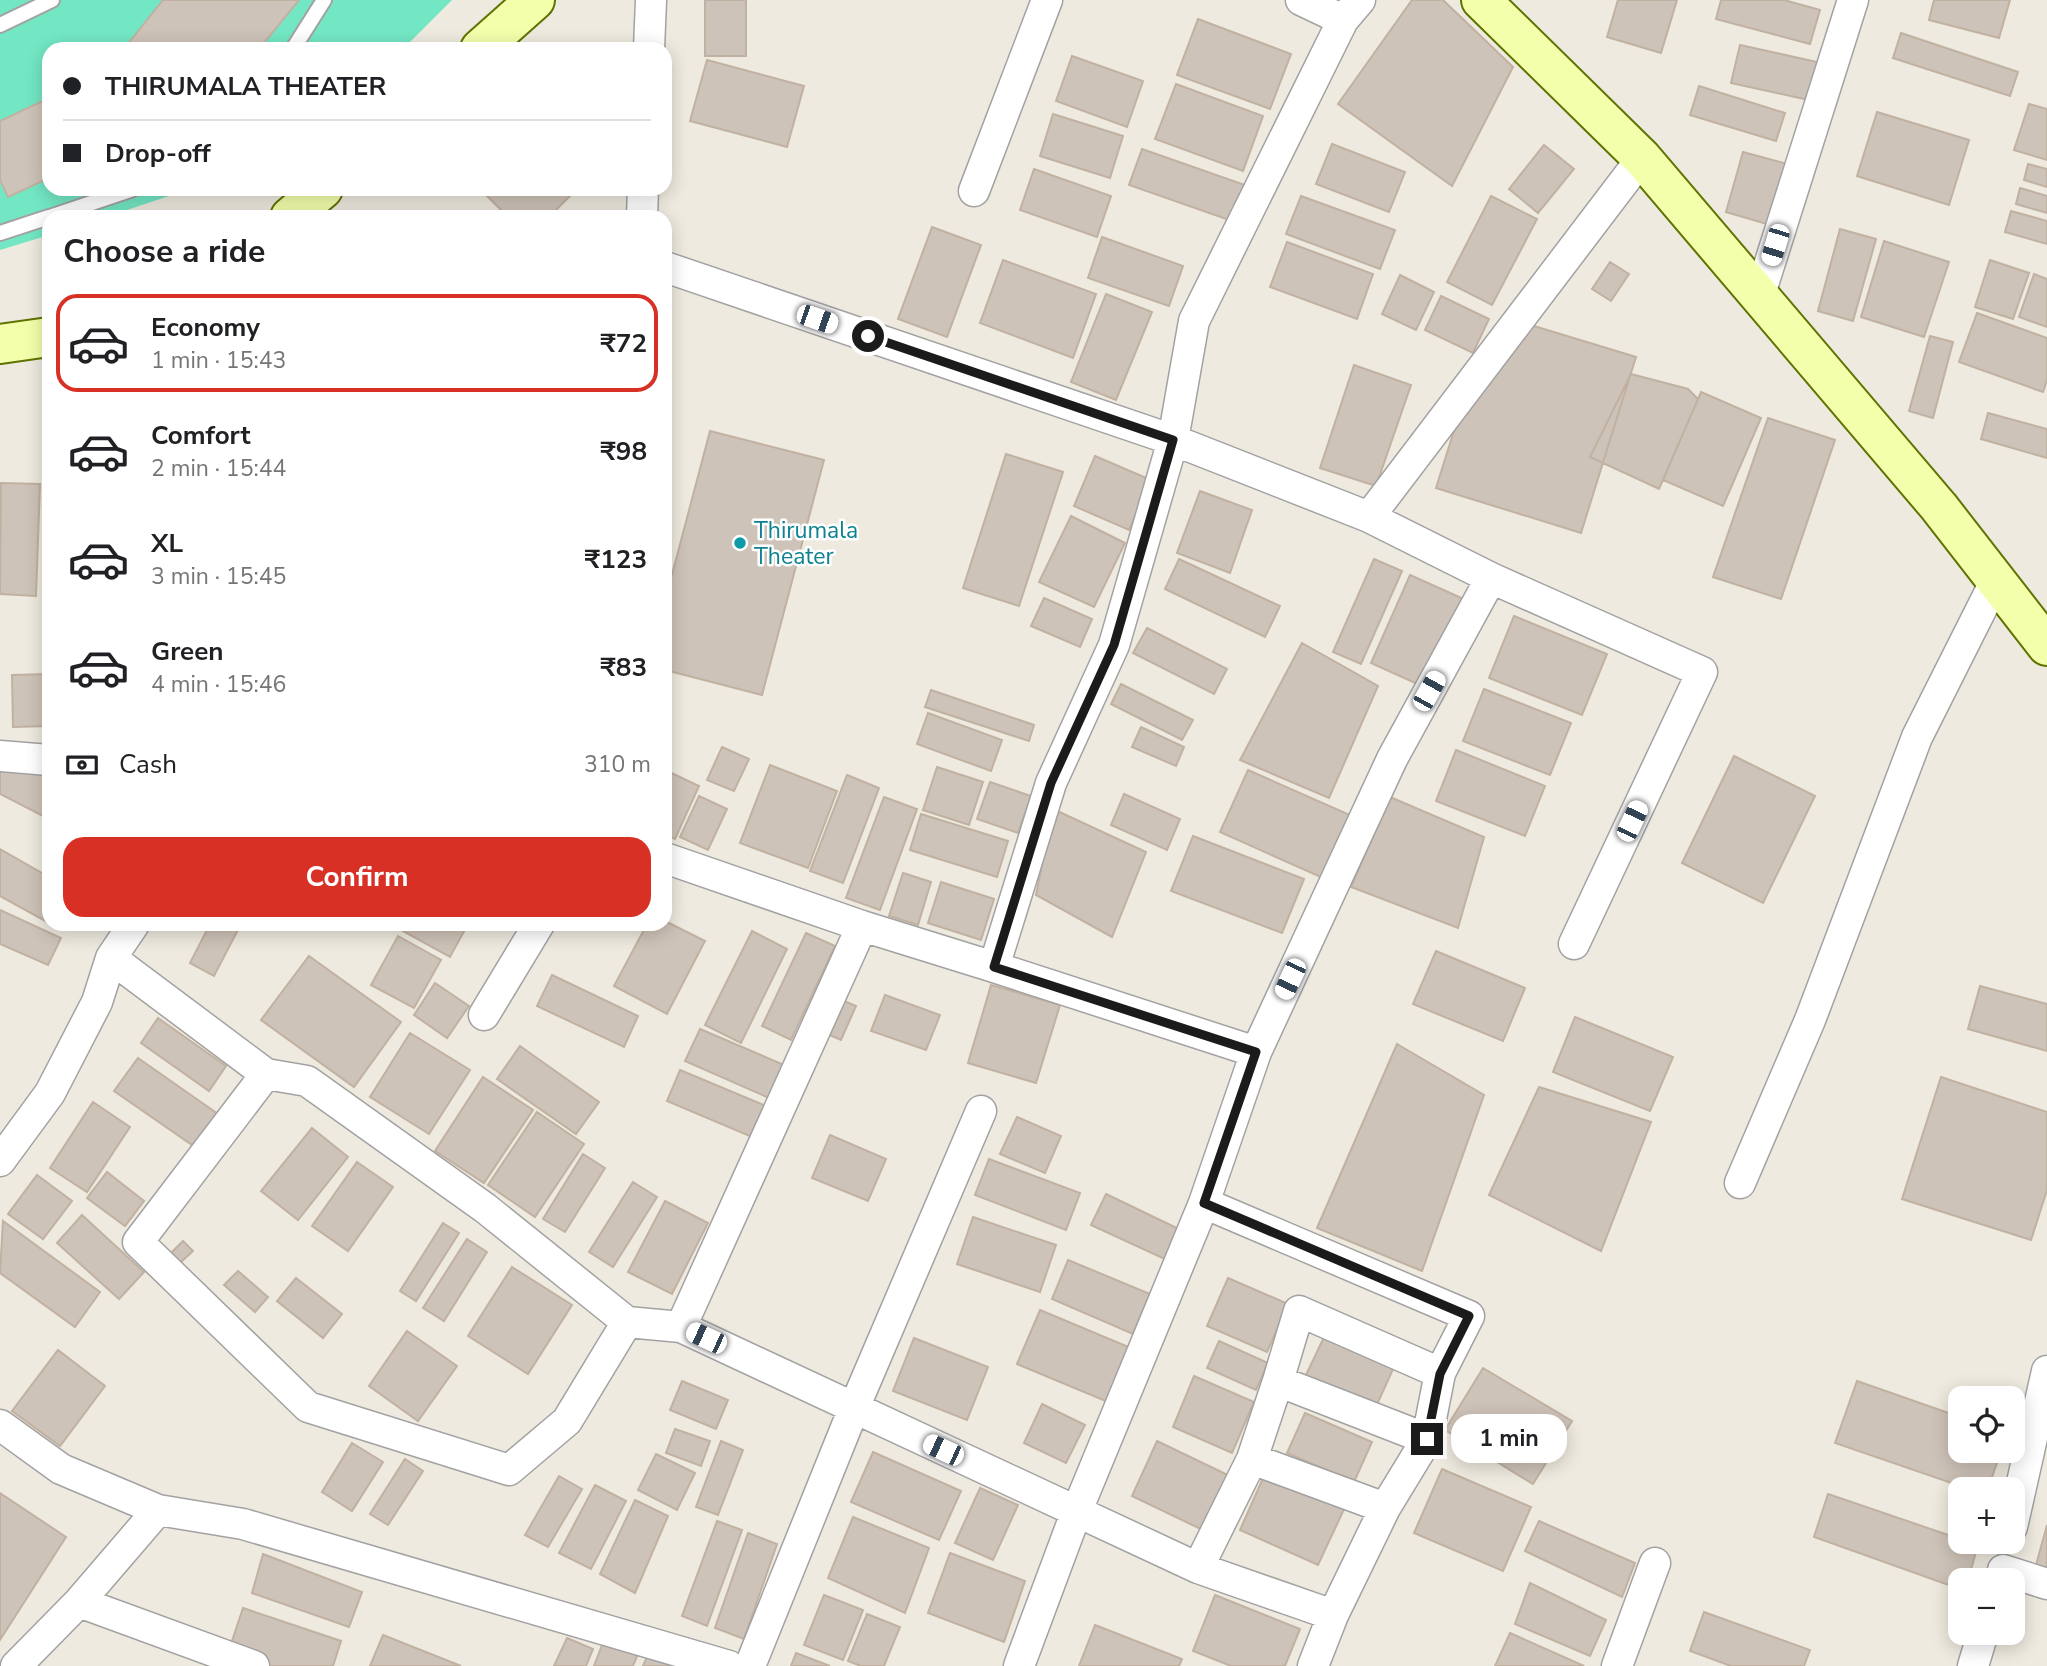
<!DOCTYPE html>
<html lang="en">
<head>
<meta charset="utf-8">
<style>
	:root { --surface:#fff; --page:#f2f2f2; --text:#202124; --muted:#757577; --line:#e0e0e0; --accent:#d93025 }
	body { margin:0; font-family:"Nunito Sans",sans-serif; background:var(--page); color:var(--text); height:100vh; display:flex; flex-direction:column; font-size:26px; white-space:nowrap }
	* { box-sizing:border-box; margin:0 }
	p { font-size:23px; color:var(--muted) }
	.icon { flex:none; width:38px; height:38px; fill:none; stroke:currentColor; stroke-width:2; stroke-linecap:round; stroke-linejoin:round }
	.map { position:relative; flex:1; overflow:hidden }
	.drawer { position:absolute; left:42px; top:210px; width:630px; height:721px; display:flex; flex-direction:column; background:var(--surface); border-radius:21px; box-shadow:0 4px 18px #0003 }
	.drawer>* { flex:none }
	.guide { position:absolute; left:42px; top:42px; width:630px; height:154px; border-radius:21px; box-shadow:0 4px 18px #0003; display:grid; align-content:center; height:154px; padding:0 21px; background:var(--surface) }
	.tools { position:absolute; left:1948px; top:1386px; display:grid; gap:14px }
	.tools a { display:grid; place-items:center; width:77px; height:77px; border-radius:14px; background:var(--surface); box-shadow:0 4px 18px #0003; font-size:35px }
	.end { position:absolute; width:32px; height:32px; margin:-16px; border:9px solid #1b1b1b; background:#fff; box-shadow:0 0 0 4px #fff }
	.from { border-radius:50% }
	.bubble { position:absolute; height:49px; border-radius:21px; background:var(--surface); box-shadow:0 4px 18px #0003; font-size:23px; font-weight:700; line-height:49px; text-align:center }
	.car { position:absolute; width:21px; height:42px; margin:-21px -10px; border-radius:9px; box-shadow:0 0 5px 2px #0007; background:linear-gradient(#fff 24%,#345 0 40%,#fff 0 76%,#345 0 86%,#fff 0) }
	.guide b { display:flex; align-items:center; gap:24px; height:66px; font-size:26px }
	.guide b+b { border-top:2px solid var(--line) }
	.guide i { width:18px; height:18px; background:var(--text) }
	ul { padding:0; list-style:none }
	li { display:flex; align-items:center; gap:21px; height:98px; margin:0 14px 10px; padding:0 7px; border:4px solid transparent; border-radius:21px }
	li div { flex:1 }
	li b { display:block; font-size:26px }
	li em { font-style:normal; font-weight:700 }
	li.selected { border-color:var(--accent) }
	li>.icon { width:63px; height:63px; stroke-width:1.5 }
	h2 { padding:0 21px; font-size:32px; line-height:84px }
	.pay { display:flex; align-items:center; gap:18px; height:77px; padding:0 21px; font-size:26px }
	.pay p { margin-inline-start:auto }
	.cta { display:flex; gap:14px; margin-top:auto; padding:14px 21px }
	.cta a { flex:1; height:80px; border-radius:21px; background:var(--accent); color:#fff; font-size:28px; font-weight:700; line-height:80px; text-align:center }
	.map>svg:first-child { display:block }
	.pitch { fill:#73e7c4 }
	.building { fill:#cec3b8; stroke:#c1b1a0; stroke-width:2 }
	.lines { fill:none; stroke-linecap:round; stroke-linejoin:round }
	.lane-casing { stroke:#a2a2a2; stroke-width:18 }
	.street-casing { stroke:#a2a2a2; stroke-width:33 }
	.secondary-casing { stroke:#5e7400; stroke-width:42 }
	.lane { stroke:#fff; stroke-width:14 }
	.street { stroke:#fff; stroke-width:30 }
	.secondary { stroke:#f4ffac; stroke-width:38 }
	.route { stroke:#1b1b1b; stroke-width:9 }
	.culture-dot { fill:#0f9aa8; stroke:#fff; stroke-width:2.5 }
	.labels { text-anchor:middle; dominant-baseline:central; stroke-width:5; stroke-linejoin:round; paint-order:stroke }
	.culture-label { font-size:23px; fill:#0d838f; stroke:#fff; text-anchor:start }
</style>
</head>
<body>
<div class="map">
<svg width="2047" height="1666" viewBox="0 0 2047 1666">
	<rect width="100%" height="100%" fill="#eeeadf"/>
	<path class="pitch" d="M0 0H452L403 49H49V189H190L106 217H49V235L0 250Z"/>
	<path class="building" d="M163 0H299L259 49H124Z
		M705 0H746V56H705Z
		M1412 0H1443L1513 67 1452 186 1338 104Z
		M1618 0H1677L1661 53 1607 37Z
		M1721 0H1784L1820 10 1810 44 1716 19Z
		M1934 0H2010L1999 38 1929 20Z
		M1198 19 1291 54 1270 109 1177 75Z
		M1901 33 2018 72 2010 96 1893 58Z
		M1740 45 1817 62 1809 100 1731 83Z
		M1072 56 1143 81 1127 127 1056 101Z
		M707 60 804 86 787 147 690 121Z
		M1176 84 1263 116 1243 171 1155 139Z
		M1699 86 1785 113 1776 141 1690 115Z
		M49 98V178L8 197 0 180V121Z
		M2029 104 2047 109V160L2014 150Z
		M1877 112 1969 140 1949 205 1857 176Z
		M1053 114 1123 136 1110 178 1040 156Z
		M1332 144 1405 172 1389 212 1316 184Z
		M1544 145 1574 169 1538 213 1509 189Z
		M1142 149 1245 185 1232 221 1129 185Z
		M1743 152 1795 166 1777 227 1726 212Z
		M2028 164 2047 169V187L2024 180Z
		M1034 169 1111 196 1097 237 1020 210Z
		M2020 188 2047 196V213L2016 204Z
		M480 189H577L549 217H508Z
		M1301 196 1395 230 1380 269 1286 234Z
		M1491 196 1537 219 1492 305 1447 282Z
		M2011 211 2047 221V244L2005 232Z
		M932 227 981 245 947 337 898 319Z
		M1840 229 1876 239 1853 321 1818 311Z
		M1102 237 1183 266 1169 306 1088 278Z
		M1884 241 1949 262 1924 337 1861 317Z
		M1287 242 1373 274 1357 319 1270 287Z
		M1003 260 1096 294 1073 358 980 323Z
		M1990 260 2029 273 2013 319 1975 307Z
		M1610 262 1629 274 1611 301 1592 289Z
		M2034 274 2047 279V327L2019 317Z
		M1400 275 1434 292 1416 330 1382 314Z
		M1106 294 1152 312 1116 400 1071 382Z
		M1441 296 1489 319 1473 353 1425 330Z
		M1977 313 2047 338V380L2043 392 1959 362Z
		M1534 326 1636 357 1581 533 1436 488 1467 389Z
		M1930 336 1953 342 1933 418 1909 411Z
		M1354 365 1411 385 1376 486 1320 468Z
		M1631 374 1688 389 1698 399 1659 489 1590 457Z
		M1701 392 1761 418 1723 506 1663 480Z
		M1988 413 2047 429V458L1981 439Z
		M1768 418 1835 440 1781 599 1713 577Z
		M710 431 824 460 762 695 665 670V601Z
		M1006 454 1063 472 1019 606 963 588Z
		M1095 456 1151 480 1129 530 1074 506Z
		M1 483 40 484 36 596 0 594Z
		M1200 491 1252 510 1230 573 1177 553Z
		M1071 516 1125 543 1094 607 1039 582Z
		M1179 559 1280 606 1265 637 1165 589Z
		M1374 559 1402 571 1361 664 1333 652Z
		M1410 575 1466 600 1426 688 1371 663Z
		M1044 598 1092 619 1080 647 1031 626Z
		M1514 616 1607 654 1582 715 1489 678Z
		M1147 628 1227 669 1214 694 1133 653Z
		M1302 643 1378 686 1329 798 1240 760Z
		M49 674V726L13 727 12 675Z
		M1121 684 1193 720 1182 740 1111 704Z
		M1484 689 1571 723 1550 775 1463 741Z
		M931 690 1034 725 1029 741 925 707Z
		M928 713 1002 740 991 771 917 744Z
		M1141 727 1184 747 1176 766 1132 747Z
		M722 747 749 759 734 791 707 780Z
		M1456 750 1545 786 1525 836 1436 801Z
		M1734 756 1815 796 1763 903 1682 863Z
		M770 765 837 791 808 868 740 843Z
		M937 767 983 782 969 825 923 810Z
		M0 769 49 770V819L0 794Z
		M665 770 699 786 675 839 665 835Z
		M1248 770 1352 816 1325 879 1220 832Z
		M847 775 879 788 843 883 810 871Z
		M990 782 1031 796 1018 833 977 819Z
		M1124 794 1180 819 1167 850 1111 825Z
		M699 796 727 809 708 850 680 837Z
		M884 797 917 809 880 910 846 898Z
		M1390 797 1484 837 1458 928 1351 887Z
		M1053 809 1146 852 1112 937 1036 895Z
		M921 814 1008 841 997 877 910 850Z
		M1193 836 1304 879 1282 933 1171 891Z
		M0 849 49 877V923L0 896Z
		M903 873 931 882 918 925 889 916Z
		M941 882 994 899 981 940 928 923Z
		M0 910 61 938 48 965 0 944Z
		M665 921 705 941 667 1014 614 986 647 924H665Z
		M210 924H241L214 976 190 963Z
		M407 924H468L450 957 403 931Z
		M752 931 787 949 741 1043 705 1025Z
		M806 933 835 946 791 1040 762 1026Z
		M398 936 441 960 414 1008 371 985Z
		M1436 951 1525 988 1503 1041 1413 1004Z
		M309 956 401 1022 354 1087 261 1020Z
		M552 975 638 1016 624 1047 537 1006Z
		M435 983 469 1006 447 1038 414 1015Z
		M991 985 1060 1005 1036 1083 968 1063Z
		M1980 986 2047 1004V1051L1968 1029Z
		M885 995 940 1015 926 1050 871 1031Z
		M835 997 856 1006 841 1040 820 1031Z
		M1575 1017 1673 1057 1650 1111 1553 1072Z
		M158 1018 226 1066 209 1091 141 1043Z
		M700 1029 791 1068 776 1101 685 1061Z
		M410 1033 470 1070 429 1134 370 1097Z
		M1397 1044 1484 1095 1422 1271 1317 1228Z
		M520 1046 599 1102 576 1134 497 1079Z
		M138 1058 218 1114 195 1147 114 1091Z
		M680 1070 766 1106 752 1137 667 1101Z
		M483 1077 533 1110 484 1183 435 1151Z
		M1941 1077 2047 1112V1190L2031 1240 1902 1199Z
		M1539 1087 1651 1122 1601 1251 1489 1195Z
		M93 1102 130 1127 87 1192 50 1168Z
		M537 1112 584 1144 535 1217 488 1185Z
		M1017 1117 1061 1136 1045 1173 1000 1154Z
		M312 1128 348 1157 298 1220 261 1191Z
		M830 1135 886 1159 868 1201 812 1178Z
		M583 1154 605 1168 565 1232 543 1219Z
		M989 1159 1080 1193 1066 1230 975 1195Z
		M357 1162 393 1187 348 1251 312 1226Z
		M107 1172 144 1201 125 1226 87 1198Z
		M37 1175 72 1201 43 1239 8 1214Z
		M633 1182 657 1197 613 1267 589 1252Z
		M1106 1194 1183 1231 1169 1261 1091 1225Z
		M665 1201 708 1223 672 1294 628 1272Z
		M82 1215 144 1272 119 1299 57 1243Z
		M973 1217 1056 1245 1040 1292 957 1264Z
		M3 1221 100 1292 75 1327 0 1273Z
		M443 1223 459 1233 416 1301 400 1291Z
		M467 1239 487 1252 444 1321 423 1308Z
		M183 1241 193 1251 179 1264 169 1255Z
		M1068 1260 1150 1294 1133 1334 1052 1299Z
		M512 1267 572 1305 528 1374 468 1336Z
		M238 1271 268 1297 255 1312 224 1285Z
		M296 1278 342 1314 323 1338 277 1301Z
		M1228 1278 1288 1304 1267 1352 1207 1326Z
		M1040 1310 1131 1348 1108 1402 1017 1364Z
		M407 1331 457 1366 418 1421 369 1386Z
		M1325 1335 1394 1367 1375 1409 1305 1377Z
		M914 1338 988 1367 967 1420 893 1391Z
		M1219 1341 1268 1363 1256 1390 1207 1368Z
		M58 1350 105 1386 60 1446 12 1411Z
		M1483 1368 1572 1421 1533 1484 1445 1430Z
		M1194 1376 1254 1402 1232 1453 1173 1427Z
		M682 1381 728 1400 716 1429 670 1410Z
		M1857 1381 1960 1417V1451H2001L1988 1489H1969L1835 1443Z
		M1042 1404 1085 1425 1066 1463 1024 1443Z
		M1305 1413 1372 1442 1354 1482 1287 1453Z
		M675 1429 710 1441 701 1466 666 1453Z
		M721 1441 743 1450 718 1515 696 1507Z
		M1157 1441 1234 1478 1209 1533 1132 1496Z
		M352 1443 383 1462 352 1511 322 1492Z
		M873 1452 961 1491 939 1540 851 1502Z
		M656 1454 695 1473 677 1510 638 1490Z
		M405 1459 423 1471 388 1525 370 1514Z
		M1267 1469 1346 1505 1318 1565 1240 1530Z
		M1442 1469 1531 1507 1503 1571 1414 1533Z
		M559 1476 582 1489 548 1547 525 1535Z
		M595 1485 626 1501 591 1569 559 1553Z
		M980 1488 1018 1505 993 1560 955 1543Z
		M0 1493 66 1537 0 1640Z
		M1828 1494 1960 1539V1542L1978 1545 1968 1580H1960V1589L1814 1537Z
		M635 1500 668 1516 635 1593 600 1574Z
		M853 1517 929 1548 905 1613 828 1578Z
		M717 1521 742 1530 707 1626 682 1616Z
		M1539 1521 1635 1563 1622 1597 1525 1551Z
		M2047 1525V1568L2036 1565Z
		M748 1533 777 1544 744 1639 715 1628Z
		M950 1553 1025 1581 1004 1642 928 1613Z
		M263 1554 362 1592 349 1627 252 1593Z
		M1530 1583 1606 1620 1590 1656 1515 1624Z
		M824 1595 863 1610 843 1660 804 1645Z
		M1215 1595 1300 1629 1285 1666H1231L1193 1651Z
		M243 1608 341 1641 333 1666H256L227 1656Z
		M1704 1612 1810 1650 1804 1666H1731L1690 1651Z
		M867 1614 900 1627 884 1666H861L848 1661Z
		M1095 1625 1182 1659 1179 1666H1079Z
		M1510 1633 1584 1666H1495Z
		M383 1635 461 1666H370Z
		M567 1638 593 1649 586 1666H554Z
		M604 1640 638 1654 633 1666H594Z
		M651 1647 691 1666H643Z
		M796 1653 830 1666H791Z"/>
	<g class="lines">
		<g class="lane-casing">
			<path id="lane" d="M0 25 52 0
				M293 49 324 0
				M50 217 133 189
				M0 233 49 217"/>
		</g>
		<g class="street-casing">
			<path id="street" d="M1301 0 1343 20
				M649 49 651 0
				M974 191 1047 0
				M642 217 643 189
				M665 267 1173 440 1369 517 1642 158
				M1760 294 1853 0
				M1491 578 1702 672 1574 944
				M0 756 49 760
				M665 858 862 926 994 967 1051 783 1114 645 1173 440 1194 321 1343 20 1360 0
				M111 958 266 1074 307 1081 485 1208 627 1322 681 1327 1198 1568 1333 1615
				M994 967 1256 1052
				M484 1015 539 924
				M266 1074 138 1242 308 1407 509 1470 567 1421 627 1322
				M0 1161 50 1093 97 1002 111 958 134 924
				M1740 1183 1810 1020 1917 737 1996 580
				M1204 1203 1256 1052 1392 759 1491 578 1369 517
				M681 1327 862 926
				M1278 1381 1299 1311 1440 1373
				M0 1425 61 1469 158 1510 79 1602 16 1666
				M1252 1459 1385 1508
				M158 1510 243 1524 729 1666
				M2012 1527 2047 1371
				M1198 1568 1252 1459 1278 1381 1427 1439
				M2003 1570 2047 1584
				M79 1602 254 1666
				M750 1666 854 1408 981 1111
				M1019 1666 1076 1513 1204 1203 1469 1316 1440 1373 1427 1439 1385 1508 1333 1615 1313 1666
				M1617 1666 1655 1563
				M1973 1666 1983 1633"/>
		</g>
		<g class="secondary-casing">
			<path id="secondary" d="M1481 0 1642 158 1939 507 2047 646
				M480 49 535 0
				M290 217 323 189
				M0 344 49 337"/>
		</g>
		<use href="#lane" class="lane"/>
		<use href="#street" class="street"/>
		<use href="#secondary" class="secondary"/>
	</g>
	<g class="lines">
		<path class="route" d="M868 336 1173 440 1114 645 1051 783 994 967 1256 1052 1204 1203 1469 1316 1440 1374 1427 1439"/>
	</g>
	<circle class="culture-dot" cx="740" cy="543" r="7"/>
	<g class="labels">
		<g class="culture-label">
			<text x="754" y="530">Thirumala<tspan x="754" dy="26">Theater</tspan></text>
		</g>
	</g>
</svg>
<div class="tools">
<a><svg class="icon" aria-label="locate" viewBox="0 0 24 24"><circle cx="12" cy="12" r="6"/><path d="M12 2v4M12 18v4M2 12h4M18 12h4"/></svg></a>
<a>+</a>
<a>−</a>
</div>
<i class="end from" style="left:868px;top:336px"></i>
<i class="end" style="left:1427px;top:1439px"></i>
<div class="bubble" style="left:1451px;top:1414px;width:116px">1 min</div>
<i class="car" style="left:1775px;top:245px;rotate:197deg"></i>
<i class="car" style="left:817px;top:319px;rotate:109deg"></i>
<i class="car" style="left:1429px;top:691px;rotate:29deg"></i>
<i class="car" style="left:1632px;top:821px;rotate:25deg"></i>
<i class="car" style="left:1290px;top:979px;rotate:205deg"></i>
<i class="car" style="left:706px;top:1338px;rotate:295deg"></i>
<i class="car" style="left:943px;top:1450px;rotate:295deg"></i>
<div class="guide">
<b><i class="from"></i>THIRUMALA THEATER</b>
<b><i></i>Drop-off</b>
</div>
<section class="drawer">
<h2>Choose a ride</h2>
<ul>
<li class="selected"><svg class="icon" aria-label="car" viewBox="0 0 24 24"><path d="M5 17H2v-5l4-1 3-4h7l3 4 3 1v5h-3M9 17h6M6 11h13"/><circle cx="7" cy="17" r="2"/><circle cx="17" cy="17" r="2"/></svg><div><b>Economy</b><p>1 min · 15:43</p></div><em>₹72</em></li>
<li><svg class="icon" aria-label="car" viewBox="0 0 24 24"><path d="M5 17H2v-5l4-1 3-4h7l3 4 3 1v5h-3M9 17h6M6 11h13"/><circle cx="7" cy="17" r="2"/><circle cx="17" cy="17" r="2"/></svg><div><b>Comfort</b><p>2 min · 15:44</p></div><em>₹98</em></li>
<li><svg class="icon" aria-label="car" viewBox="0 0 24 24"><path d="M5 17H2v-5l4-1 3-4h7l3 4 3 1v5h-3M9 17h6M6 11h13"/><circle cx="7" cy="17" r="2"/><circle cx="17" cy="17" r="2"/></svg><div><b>XL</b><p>3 min · 15:45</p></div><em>₹123</em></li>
<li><svg class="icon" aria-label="car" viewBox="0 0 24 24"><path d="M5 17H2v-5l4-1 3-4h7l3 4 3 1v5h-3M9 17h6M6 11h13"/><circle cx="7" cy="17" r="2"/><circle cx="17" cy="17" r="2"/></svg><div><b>Green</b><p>4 min · 15:46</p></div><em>₹83</em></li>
</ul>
<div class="pay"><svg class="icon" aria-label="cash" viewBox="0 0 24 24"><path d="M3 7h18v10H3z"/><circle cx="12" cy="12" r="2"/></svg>Cash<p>310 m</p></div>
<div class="cta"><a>Confirm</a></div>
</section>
</div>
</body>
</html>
